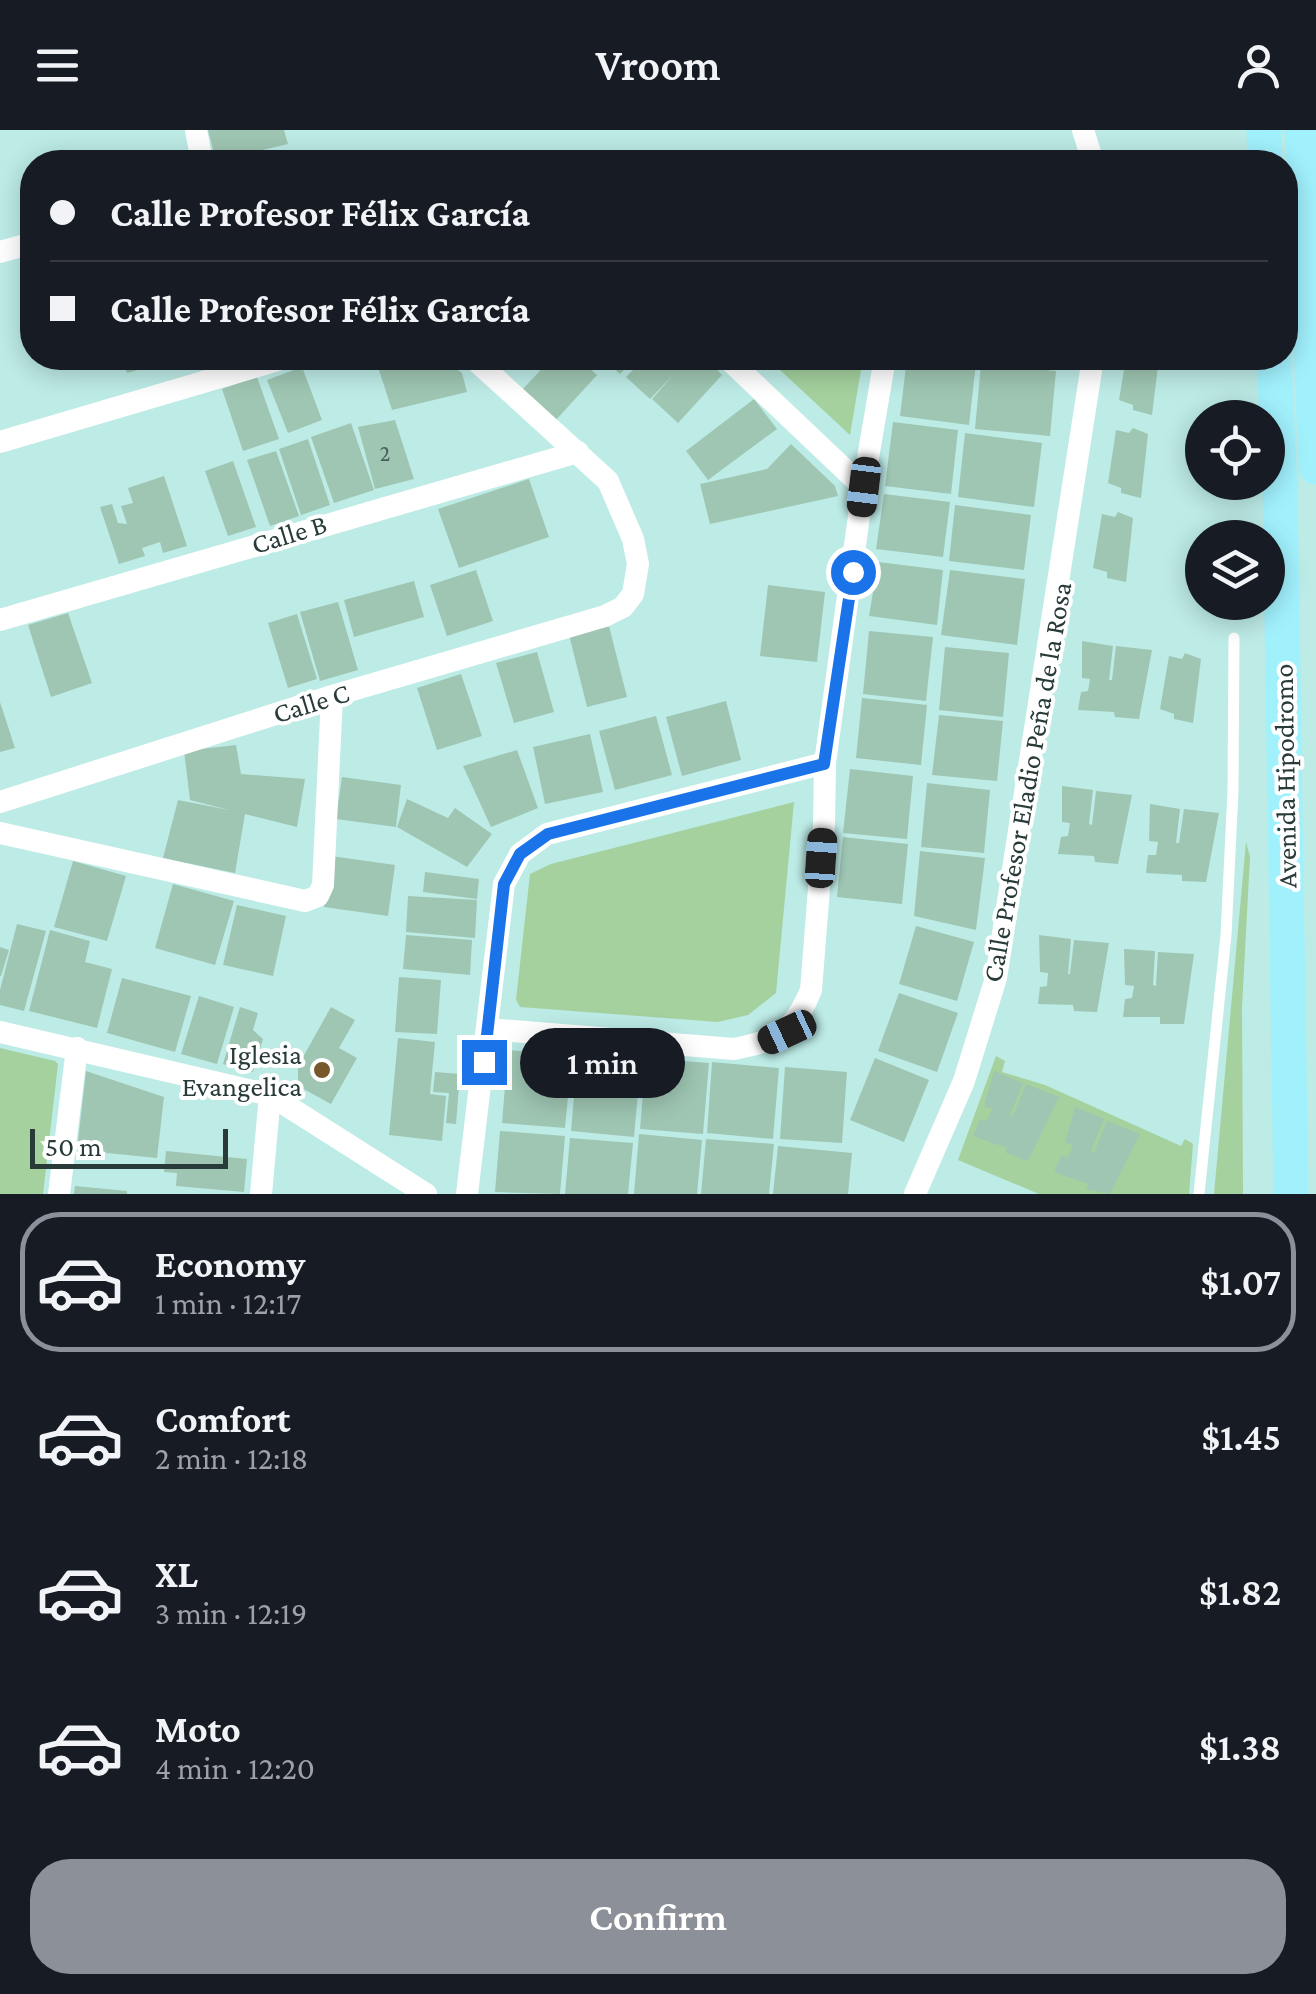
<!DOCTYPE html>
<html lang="en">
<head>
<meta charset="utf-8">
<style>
	:root { --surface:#171b24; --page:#20242c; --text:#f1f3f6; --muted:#9ea1a6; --line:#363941; --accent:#8c9099 }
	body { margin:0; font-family:"Crimson Pro",serif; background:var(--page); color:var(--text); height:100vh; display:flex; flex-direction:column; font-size:38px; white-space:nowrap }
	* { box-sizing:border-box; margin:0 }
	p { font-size:32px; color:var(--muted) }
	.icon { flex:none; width:55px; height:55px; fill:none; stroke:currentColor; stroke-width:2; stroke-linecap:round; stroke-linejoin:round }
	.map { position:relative; height:1064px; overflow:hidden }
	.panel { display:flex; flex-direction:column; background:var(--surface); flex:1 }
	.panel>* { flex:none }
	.banner { position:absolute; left:20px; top:20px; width:1278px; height:220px; border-radius:40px; box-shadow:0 5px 25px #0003; display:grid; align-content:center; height:220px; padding:0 30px; background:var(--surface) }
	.fabs { position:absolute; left:1185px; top:270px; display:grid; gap:20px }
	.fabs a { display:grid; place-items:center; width:100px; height:100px; border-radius:50%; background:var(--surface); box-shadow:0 5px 25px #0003; font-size:50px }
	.scale { position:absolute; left:30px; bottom:25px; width:198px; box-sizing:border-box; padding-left:10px; border:5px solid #283b39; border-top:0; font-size:28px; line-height:35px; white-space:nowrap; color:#283b39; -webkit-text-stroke:8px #fff; paint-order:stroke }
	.end { position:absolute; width:45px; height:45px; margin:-22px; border:12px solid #1a73e8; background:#fff; box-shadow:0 0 0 5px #fff }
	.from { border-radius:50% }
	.bubble { position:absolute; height:70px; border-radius:35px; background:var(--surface); box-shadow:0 5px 25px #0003; font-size:32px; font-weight:600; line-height:70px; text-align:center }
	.car { position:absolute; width:30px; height:60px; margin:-30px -15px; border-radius:12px; box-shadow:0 0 8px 2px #0007; background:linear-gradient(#222 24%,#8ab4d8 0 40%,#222 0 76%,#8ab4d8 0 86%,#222 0) }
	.banner b { display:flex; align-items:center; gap:35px; height:95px; font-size:38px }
	.banner b+b { border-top:2px solid var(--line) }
	.banner i { width:25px; height:25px; background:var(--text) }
	ul { padding:18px 0 0; list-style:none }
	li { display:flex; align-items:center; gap:30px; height:140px; margin:0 20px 15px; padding:0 10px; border:5px solid transparent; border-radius:40px }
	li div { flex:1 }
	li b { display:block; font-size:38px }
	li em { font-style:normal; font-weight:600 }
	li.current { border-color:var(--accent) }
	li>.icon { width:90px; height:90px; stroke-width:1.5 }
	.action { display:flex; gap:20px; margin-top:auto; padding:20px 30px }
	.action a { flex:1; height:115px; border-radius:40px; background:var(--accent); color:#fff; font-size:40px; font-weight:600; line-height:115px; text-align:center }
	header { display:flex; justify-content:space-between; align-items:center; height:130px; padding:0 30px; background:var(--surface); font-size:45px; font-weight:600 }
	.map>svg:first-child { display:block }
	.green { fill:#a4d19e }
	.building { fill:#9fc6b3 }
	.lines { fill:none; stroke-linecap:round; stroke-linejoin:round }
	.lane { stroke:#fff; stroke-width:11 }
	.street { stroke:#fff; stroke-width:22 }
	.primary { stroke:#a1f1fd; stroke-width:35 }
	.route { stroke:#1a73e8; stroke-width:12 }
	.poi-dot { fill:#77582d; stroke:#fff; stroke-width:4 }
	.labels { text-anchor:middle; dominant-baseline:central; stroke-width:8; stroke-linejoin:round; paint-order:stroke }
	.number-label { font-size:22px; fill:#465e58 }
	.street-label { font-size:28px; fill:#283b39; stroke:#fff }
	.poi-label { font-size:28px; fill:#283b39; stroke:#fff; text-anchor:end }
</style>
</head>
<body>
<header><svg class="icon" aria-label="menu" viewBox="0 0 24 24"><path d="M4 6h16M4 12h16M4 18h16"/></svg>Vroom<svg class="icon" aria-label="person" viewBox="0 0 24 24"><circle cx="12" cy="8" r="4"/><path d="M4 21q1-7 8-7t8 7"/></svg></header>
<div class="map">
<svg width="1316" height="1064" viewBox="0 0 1316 1064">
	<rect width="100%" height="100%" fill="#bdebe6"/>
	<path class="green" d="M767 228H863L850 305Z
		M794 672 776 863 748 885 718 892 520 877 516 870 530 744 551 734Z
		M1246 712 1250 727 1242 877 1243 1064H1214Z
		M0 918 55 931 58 934 43 1064H0Z
		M996 926 1005 931 1002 942 1045 955 1181 1016 1185 1009 1193 1014 1189 1064H1039L958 1030Z"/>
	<path class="building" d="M208 0H284L288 14 216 31Z
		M122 228H177V229L127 243Z
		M375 228H441L462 243 467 262 392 280Z
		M552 228H578L597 245 555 291 522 260Z
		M602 228H636L620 244Z
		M645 228H706L722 245 678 293 652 269 675 243 650 269 626 247Z
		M907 228 976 233 969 295 900 286Z
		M1002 228H1055L1054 237Z
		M1126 228H1159L1152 285 1133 280V275L1119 270Z
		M981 234 1056 241 1050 306 975 299Z
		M302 237 322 290 288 303 267 250Z
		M257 247 279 309 243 321 222 259Z
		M754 269 777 299 708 350 686 321Z
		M395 290 414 349 375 359 358 297Z
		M893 292 958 300 951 364 885 356Z
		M351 293 374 360 334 373 311 307Z
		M1133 298 1148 304 1141 368 1121 363V358L1108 353 1116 300 1129 303Z
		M965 303 1042 313 1034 377 958 367Z
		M308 309 330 375 301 385 279 319Z
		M791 314 835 356 838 366 710 394 700 354 767 339Z
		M276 321 299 386 270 396 247 330Z
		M233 331 256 397 228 406 205 341Z
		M164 346 187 416 163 423 160 412 142 418 145 426 119 434 100 377 112 374 118 393 127 394 121 376 133 373 128 358Z
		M529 349 549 407 459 438 438 379Z
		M884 364 950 372 943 427 876 419Z
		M955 375 1031 385 1024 440 949 431Z
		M1118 382 1133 388 1126 452 1107 448V442L1093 438 1102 384 1115 387Z
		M878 432 943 440 937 495 869 486Z
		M476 440 493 491 447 506 430 455Z
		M950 440 1025 449 1017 515 941 505Z
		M414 451 424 487 354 507 344 470Z
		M768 455 825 462 817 532 760 526Z
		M338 472 358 540 320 551 300 482Z
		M68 483 92 553 51 567 28 495Z
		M297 484 317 549 288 558 268 493Z
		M609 496 627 567 587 577 569 505Z
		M869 501 933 507 926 571 863 564Z
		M1082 511 1113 516 1109 550H1112L1116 516 1152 520 1139 589 1115 587 1114 582 1078 580 1081 562 1088 561 1090 549 1082 548Z
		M945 517 1009 523 1003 587 939 580Z
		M537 522 554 582 514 593 496 533Z
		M1185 523 1201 529 1193 593 1174 589V584L1160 579 1169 526 1182 529Z
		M461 544 482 606 437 620 417 558Z
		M862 568 927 575 921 635 856 628Z
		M726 571 741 630 682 646 666 587Z
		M0 572 15 618 0 622Z
		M939 585 1003 591 997 651 932 645Z
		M656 586 672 645 615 660 599 601Z
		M590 604 603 662 545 674 533 617Z
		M236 615 241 644 305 649 297 697 245 684 235 743 163 728 178 670 229 680 190 670 184 621Z
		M517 620 538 678 491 697 463 636Z
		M850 639 913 646 907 709 843 703Z
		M342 647 401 655 396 697 336 689Z
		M927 653 990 660 984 723 921 717Z
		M1062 656 1093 660 1089 694 1092 695 1096 661 1132 665 1118 734 1095 732 1094 726 1058 724 1061 707 1068 706 1070 693 1062 692Z
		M407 669 448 688 455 678 492 704 467 737 397 697Z
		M1150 674 1180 679 1176 713H1179L1184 679 1219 683 1206 752 1182 751V745L1146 743 1148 725H1156L1158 712 1149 711Z
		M843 707 908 714 902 774 837 767Z
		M920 721 985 728 976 800 914 786Z
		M331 726 395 735 388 786 324 777Z
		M73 731 126 746 107 811 54 797Z
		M425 742 479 749 477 769 423 762Z
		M173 754 234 771 215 835 155 818Z
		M408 766 477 770 475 808 406 802Z
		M237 775 286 786 273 846 223 835Z
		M17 794 46 801 24 881 0 875V860Z
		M916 796 974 812 957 871 899 854Z
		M50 800 90 811 85 832 112 839 97 898 29 881Z
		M406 805 472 810 470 845 403 839Z
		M1039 805 1071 809 1068 844H1070L1074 810 1109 813 1097 882 1074 881 1073 875 1038 874 1040 857 1047 856 1048 843 1040 842Z
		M0 817 9 820 1 846H0Z
		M1124 819 1155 821 1153 855 1156 856 1158 822 1194 824 1184 894H1160V887H1123L1125 869 1132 868 1134 856 1125 855Z
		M399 847 441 850 437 904 395 902Z
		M122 848 191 866 175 922 107 903Z
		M899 863 958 883 937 942 878 921Z
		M199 866 234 877 217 934 181 924Z
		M240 877 258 883 253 900 263 909 253 942 223 934Z
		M331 877 355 890 339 918 357 928 331 974 298 956V936Z
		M398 908 435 912 430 964 446 966 442 1011 389 1005Z
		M508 920 572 925 565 998 502 993Z
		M578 922 641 929 634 1007 571 1001Z
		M646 928 709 933 703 1004 640 999Z
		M875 928 929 950 904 1012 850 990Z
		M712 932 779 938 773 1009 707 1003Z
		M785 937 847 942 842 1013 780 1009Z
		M86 941 164 967 157 1028 77 1020Z
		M994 941 1023 953 1010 985 1013 986 1026 954 1059 967 1028 1031 1006 1023 1007 1018 973 1006 980 990 987 991 992 979 984 976Z
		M435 942 460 944 456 994 446 993 449 963 433 962Z
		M1075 977 1104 989 1091 1021 1094 1023 1107 991 1140 1004 1110 1064 1086 1059 1088 1054 1054 1042 1061 1026 1068 1027 1073 1015 1065 1012Z
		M500 1001 565 1006 560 1064 495 1062Z
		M639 1004 702 1010 697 1064H634Z
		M570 1008 633 1013 628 1064H565Z
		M706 1009 774 1014 769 1064H701Z
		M778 1016 852 1023 848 1064H773Z
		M166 1021 247 1029 244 1062 176 1056 177 1043 164 1042Z
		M75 1056 127 1061V1064H74Z"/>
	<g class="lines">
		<path class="lane" d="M1199 1064 1226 805 1233 661 1234 508"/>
		<path class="street" d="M196 0 202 32
			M1083 0 1093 32
			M0 122 32 113
			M0 312 285 228
			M863 357 885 228
			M0 490 578 322
			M0 672 332 566 605 486 623 477 633 464 638 434 633 409 608 351 473 228
			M0 703 305 771 318 766 323 755 332 566
			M488 899 734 919C778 910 793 903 811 860L824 695 825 633 863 357 727 228
			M0 902 270 965 426 1064
			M59 1064 77 918
			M261 1064 270 965
			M467 1064 504 754 520 724 547 704 825 633
			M915 1064 964 951 996 848 1093 228"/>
		<path class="primary" d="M1264 0 1265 32
			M1302 0 1316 337
			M1274 228 1280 358 1291 1064"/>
	</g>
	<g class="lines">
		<path class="route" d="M484 932 504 754 520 724 548 704 824 634 853 442"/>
	</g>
	<circle class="poi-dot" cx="322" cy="940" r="10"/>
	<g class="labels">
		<g class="number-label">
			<text x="385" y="323">2</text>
		</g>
		<g class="street-label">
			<text transform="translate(289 404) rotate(-17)">Calle B</text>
			<text transform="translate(311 573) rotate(-17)">Calle C</text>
			<text transform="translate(1285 646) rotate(-91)">Avenida Hipodromo</text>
			<text transform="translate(1027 652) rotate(-80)">Calle Profesor Eladio Peña de la Rosa</text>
		</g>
		<g class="poi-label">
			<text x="302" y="924">Iglesia<tspan x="302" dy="32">Evangelica</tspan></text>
		</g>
	</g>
</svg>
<div class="fabs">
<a><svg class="icon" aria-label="locate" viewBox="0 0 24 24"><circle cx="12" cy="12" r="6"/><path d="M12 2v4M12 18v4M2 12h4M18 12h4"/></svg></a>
<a><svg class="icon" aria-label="layers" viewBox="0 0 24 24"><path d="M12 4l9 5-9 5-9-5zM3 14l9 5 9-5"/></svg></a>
</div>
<div class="scale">50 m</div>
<i class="end from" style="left:853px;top:442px"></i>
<i class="end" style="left:484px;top:932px"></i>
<div class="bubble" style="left:520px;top:898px;width:165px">1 min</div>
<i class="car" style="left:864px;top:357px;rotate:187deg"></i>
<i class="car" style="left:821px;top:728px;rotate:4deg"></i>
<i class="car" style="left:787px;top:902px;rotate:245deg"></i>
<div class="banner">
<b><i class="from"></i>Calle Profesor Félix García</b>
<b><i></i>Calle Profesor Félix García</b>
</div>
</div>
<section class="panel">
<ul>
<li class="current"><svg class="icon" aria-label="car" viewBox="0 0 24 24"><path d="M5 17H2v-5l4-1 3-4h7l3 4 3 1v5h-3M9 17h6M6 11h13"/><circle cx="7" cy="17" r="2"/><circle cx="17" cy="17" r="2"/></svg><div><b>Economy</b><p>1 min · 12:17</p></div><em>$1.07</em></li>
<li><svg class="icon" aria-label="car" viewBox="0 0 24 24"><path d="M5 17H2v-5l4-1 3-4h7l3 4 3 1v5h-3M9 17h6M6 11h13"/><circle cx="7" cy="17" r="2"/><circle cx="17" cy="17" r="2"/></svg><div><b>Comfort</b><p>2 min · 12:18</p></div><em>$1.45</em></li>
<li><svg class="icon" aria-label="car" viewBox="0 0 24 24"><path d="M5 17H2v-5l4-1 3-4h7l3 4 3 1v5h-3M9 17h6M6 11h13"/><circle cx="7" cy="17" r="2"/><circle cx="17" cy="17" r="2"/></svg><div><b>XL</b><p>3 min · 12:19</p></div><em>$1.82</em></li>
<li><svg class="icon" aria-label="car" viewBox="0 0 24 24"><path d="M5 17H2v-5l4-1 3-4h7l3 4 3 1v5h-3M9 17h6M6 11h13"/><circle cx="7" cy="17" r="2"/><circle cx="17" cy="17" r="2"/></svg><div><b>Moto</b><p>4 min · 12:20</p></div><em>$1.38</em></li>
</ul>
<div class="action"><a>Confirm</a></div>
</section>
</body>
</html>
